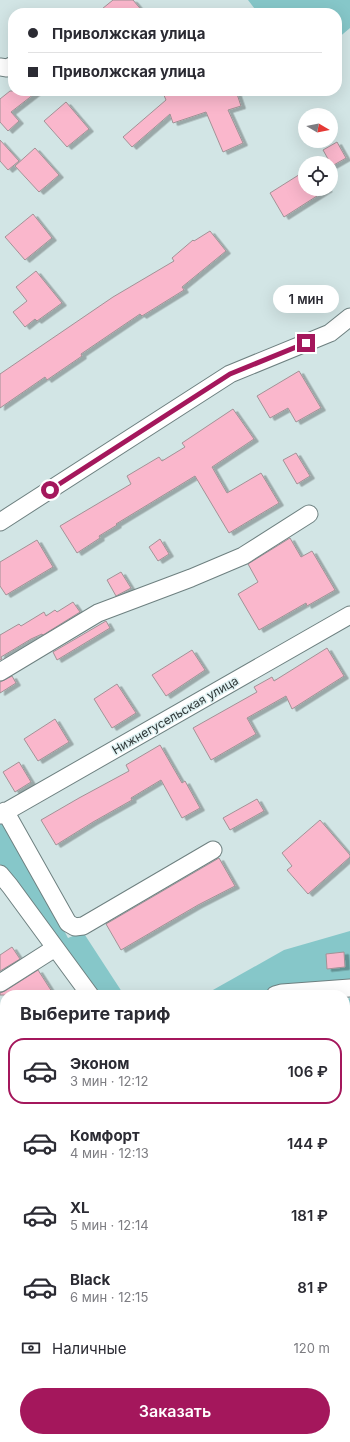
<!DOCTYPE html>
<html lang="ru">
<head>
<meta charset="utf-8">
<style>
	:root { --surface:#fff; --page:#f2f2f3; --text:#2b2b33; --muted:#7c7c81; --line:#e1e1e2; --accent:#a4175c }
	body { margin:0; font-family:Inter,sans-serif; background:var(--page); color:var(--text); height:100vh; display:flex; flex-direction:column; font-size:15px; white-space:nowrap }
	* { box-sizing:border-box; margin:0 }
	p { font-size:13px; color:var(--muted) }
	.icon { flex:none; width:22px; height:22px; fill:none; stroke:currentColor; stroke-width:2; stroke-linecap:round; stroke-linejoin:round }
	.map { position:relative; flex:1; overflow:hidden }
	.panel { position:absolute; left:0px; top:990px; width:350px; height:452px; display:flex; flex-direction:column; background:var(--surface); border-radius:16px 16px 0 0; box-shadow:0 4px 16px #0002 }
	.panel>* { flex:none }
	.guide { position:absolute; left:8px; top:8px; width:334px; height:88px; border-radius:16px; box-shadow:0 4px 16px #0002; display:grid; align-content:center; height:88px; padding:0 20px; background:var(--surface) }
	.needle { width:26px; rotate:100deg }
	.fabs { position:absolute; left:298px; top:108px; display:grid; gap:8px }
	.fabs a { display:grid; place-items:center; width:40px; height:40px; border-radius:50%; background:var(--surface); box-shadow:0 4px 16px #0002; font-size:20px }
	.end { position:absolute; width:18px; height:18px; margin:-9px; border:5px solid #a4175c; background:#fff; box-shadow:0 0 0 2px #fff }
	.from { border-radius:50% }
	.bubble { position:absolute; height:28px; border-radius:14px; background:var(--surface); box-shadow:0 4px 16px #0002; font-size:13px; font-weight:600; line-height:28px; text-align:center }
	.guide b { display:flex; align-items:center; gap:14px; height:38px; font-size:15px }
	.guide b+b { border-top:1px solid var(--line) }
	.guide i { width:10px; height:10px; background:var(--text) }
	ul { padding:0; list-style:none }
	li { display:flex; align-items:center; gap:12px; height:66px; margin:0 8px 6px; padding:0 12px; border:2px solid transparent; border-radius:16px }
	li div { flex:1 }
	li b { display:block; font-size:15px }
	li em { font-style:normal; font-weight:600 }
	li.active { border-color:var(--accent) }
	li>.icon { width:36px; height:36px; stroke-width:1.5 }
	h2 { padding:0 20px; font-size:18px; line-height:48px }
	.pay { display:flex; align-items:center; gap:10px; height:44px; padding:0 20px; font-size:15px }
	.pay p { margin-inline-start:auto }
	.button { display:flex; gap:8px; margin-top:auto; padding:8px 20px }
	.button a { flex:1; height:46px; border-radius:24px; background:var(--accent); color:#fff; font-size:16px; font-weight:600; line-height:46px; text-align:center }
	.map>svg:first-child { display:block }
	.green { fill:#86c7c9 }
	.building { fill:#fab7cc; stroke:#a29296; filter:url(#shadow) }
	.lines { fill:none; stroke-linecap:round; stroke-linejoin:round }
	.minor-casing { stroke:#6e8080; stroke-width:19 }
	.minor { stroke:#fff; stroke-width:17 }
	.route { stroke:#a4175c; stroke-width:5 }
	.labels { text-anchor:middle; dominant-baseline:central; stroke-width:3; stroke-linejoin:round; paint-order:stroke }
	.street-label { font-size:12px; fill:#2e3636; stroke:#dff2f3 }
</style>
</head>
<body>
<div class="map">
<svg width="350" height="1442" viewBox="0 0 350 1442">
	<defs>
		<filter id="shadow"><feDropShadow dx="4.5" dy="2.5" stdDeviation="0" flood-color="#0004"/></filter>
	</defs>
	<rect width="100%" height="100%" fill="#d2e5e5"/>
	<path class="green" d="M248 0H350V28L337 39V13H258Z
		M3 817 68 938 83 932 124 995H98L0 864V820Z
		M350 931V982L281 987 256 995H204L284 950Z
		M350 998V1030C345 1019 343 1011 348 999Z
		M345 1053 350 1060V1218L345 1216Z"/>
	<path class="building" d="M113 0H133L144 13H97Z
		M10 91H38L11 112 19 121 8 131 0 122V99Z
		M171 91H236L241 106 228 110 243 143 223 152 206 112 173 123 170 114 132 147 123 137 166 100 163 93Z
		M66 102 89 129 67 147 44 121Z
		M0 140 19 161 8 170 0 161Z
		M337 142 346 158 332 166 323 150Z
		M35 148 59 175 39 192 15 166Z
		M305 171V189H328L284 217 270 193Z
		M33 214 52 238 25 260 5 237Z
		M210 231 226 251 182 287 184 290 142 316 140 314 81 354 82 356 47 380 45 377 0 408V374L113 297 174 261 172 258 193 240 194 241Z
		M36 271 62 303 37 321 35 319 25 327 13 312 27 301 16 287Z
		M299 371 321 408 296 422 288 408 270 418 257 396Z
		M233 409 254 439 212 467 227 493 261 473 279 503 229 533 195 476 116 524 117 525 99 536 100 538 77 553 60 526 131 484 127 476 159 457 162 461 185 447 182 443Z
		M296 453 310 476 297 484 283 460Z
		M290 538 301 557 312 551 335 590 307 606 306 603 259 630 238 594 258 582 248 564Z
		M160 539 169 554 158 561 149 547Z
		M37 540 53 567 6 595 0 586V562Z
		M121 572 131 588 116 596 107 580Z
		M73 602 80 612 43 635 42 634 31 639 1 657 2 659 0 660V635L19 624 21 626 44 612 46 616 55 610 57 612Z
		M106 621 110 628 57 660 53 652Z
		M327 648 344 676 292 709 286 696 247 718 256 734 211 760 193 728 257 692 254 687 272 677 274 681Z
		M192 650 205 670 166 696 152 675Z
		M12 676 16 683 0 693V682Z
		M117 684 136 713 112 728 94 699Z
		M55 719 69 742 38 761 24 739Z
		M160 745 182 783 185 781 200 808 182 818 161 780 131 798 132 800 93 822 56 845 41 820 79 798 129 771 126 765Z
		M19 762 31 782 15 792 3 772Z
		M257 799 264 811 230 830 223 818Z
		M320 820 350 855V857L308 894 287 870 292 866 282 853Z
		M219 858 235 886 198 905 121 950 106 924Z
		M12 947 20 959 0 971V955Z
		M344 952 345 967 327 969 326 954Z
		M38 970 54 995H0V993L5 991Z"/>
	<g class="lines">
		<g class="minor-casing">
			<path id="minor" d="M0 67 7 68 13 65
				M0 522 230 374 330 333 350 317
				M0 672 98 613 191 578 243 556 309 514
				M5 811 68 923 75 927 83 926 213 850
				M0 815 350 615
				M0 874 10 886 90 995
				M0 983 55 948
				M275 995 282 993 350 988
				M345 1041 350 1048
				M0 1173 5 1170
				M0 1426 5 1423
				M166 1437 178 1442
				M192 1442 195 1437"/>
		</g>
		<use href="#minor" class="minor"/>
	</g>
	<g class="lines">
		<path class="route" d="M50 490 230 374 306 343"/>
	</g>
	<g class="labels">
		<g class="street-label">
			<text transform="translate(175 715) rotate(-30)">Нижнегусельская улица</text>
		</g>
	</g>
</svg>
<div class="fabs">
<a><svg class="needle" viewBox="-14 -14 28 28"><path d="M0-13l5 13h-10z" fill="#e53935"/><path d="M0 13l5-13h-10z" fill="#7c7c81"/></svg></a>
<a><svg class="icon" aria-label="locate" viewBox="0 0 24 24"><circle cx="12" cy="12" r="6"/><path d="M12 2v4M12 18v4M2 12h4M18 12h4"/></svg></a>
</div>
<i class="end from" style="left:50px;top:490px"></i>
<i class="end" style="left:306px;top:343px"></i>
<div class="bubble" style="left:273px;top:285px;width:66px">1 мин</div>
<div class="guide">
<b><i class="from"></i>Приволжская улица</b>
<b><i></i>Приволжская улица</b>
</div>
<section class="panel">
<h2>Выберите тариф</h2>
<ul>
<li class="active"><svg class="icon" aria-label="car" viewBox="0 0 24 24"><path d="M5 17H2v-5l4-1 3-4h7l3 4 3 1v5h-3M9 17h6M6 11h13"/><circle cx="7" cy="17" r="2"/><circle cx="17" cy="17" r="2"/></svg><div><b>Эконом</b><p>3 мин · 12:12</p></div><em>106 ₽</em></li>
<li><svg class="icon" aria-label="car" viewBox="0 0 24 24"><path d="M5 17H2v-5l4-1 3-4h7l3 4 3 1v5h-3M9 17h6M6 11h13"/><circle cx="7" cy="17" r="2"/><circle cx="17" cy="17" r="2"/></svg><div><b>Комфорт</b><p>4 мин · 12:13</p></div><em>144 ₽</em></li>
<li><svg class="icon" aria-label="car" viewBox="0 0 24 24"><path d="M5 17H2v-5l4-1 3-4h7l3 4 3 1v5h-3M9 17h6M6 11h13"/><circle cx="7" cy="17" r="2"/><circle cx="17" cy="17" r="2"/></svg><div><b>XL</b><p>5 мин · 12:14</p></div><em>181 ₽</em></li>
<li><svg class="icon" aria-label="car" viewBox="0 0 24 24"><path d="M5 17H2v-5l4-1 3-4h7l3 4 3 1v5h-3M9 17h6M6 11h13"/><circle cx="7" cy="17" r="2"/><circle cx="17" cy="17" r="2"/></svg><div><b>Black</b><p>6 мин · 12:15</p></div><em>81 ₽</em></li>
</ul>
<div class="pay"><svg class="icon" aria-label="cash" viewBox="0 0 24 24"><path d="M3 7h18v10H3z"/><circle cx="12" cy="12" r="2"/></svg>Наличные<p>120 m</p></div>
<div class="button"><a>Заказать</a></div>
</section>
</div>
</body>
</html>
